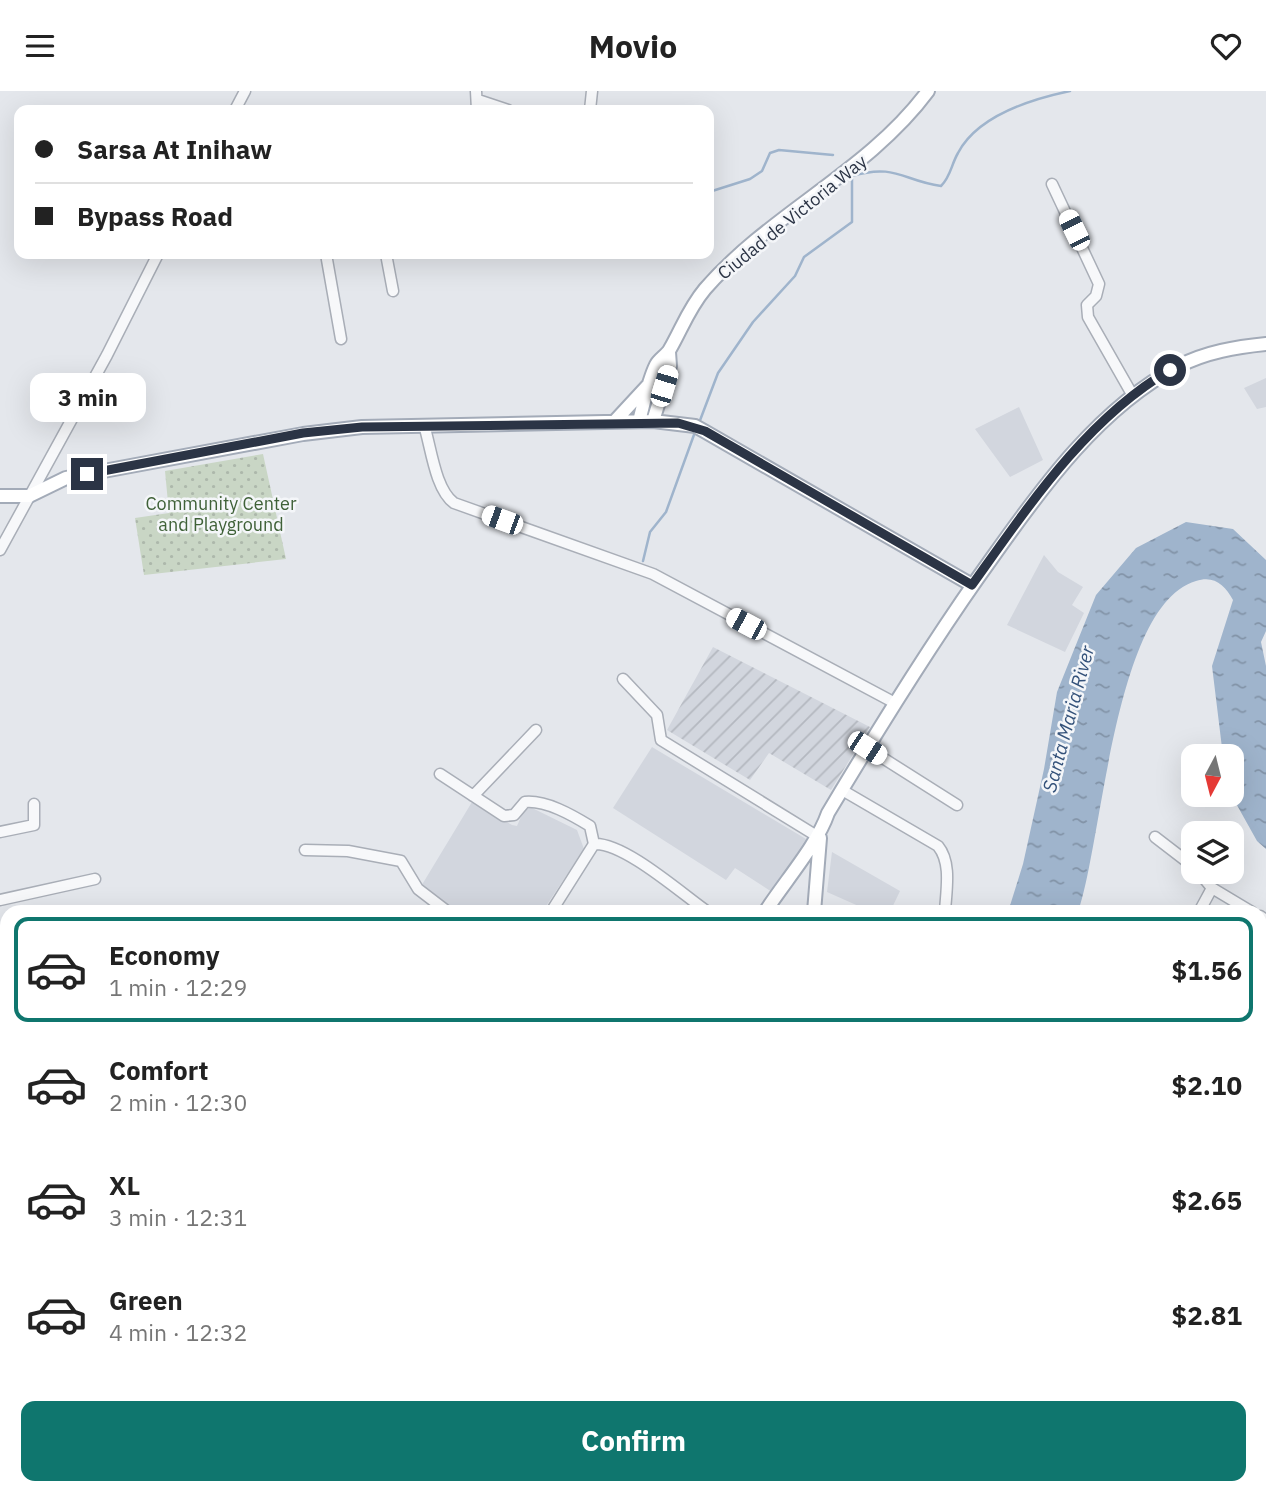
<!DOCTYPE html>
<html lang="en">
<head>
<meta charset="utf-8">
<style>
	:root { --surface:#fff; --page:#f2f2f2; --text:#222; --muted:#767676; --line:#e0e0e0; --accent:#0f766e }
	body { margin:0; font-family:"IBM Plex Sans",sans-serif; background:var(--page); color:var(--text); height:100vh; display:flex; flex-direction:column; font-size:26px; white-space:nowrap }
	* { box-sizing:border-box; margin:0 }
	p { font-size:23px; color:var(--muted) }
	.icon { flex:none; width:38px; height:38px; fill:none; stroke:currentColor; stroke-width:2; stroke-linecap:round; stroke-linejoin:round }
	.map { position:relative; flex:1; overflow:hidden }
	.side { position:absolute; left:0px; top:814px; width:1267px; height:590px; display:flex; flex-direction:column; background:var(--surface); border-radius:21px 21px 0 0; box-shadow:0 7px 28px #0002 }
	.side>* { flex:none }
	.hud { position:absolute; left:14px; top:14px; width:700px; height:154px; border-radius:14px; box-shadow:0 7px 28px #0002; display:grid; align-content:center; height:154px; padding:0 21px; background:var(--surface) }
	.needle { width:46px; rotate:187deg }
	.buttons { position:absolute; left:1181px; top:653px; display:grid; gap:14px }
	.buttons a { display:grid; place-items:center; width:63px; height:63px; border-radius:14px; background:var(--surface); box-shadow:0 7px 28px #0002; font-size:35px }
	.end { position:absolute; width:32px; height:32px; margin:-16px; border:9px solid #2b3445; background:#fff; box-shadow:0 0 0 4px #fff }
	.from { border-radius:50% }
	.bubble { position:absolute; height:49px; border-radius:14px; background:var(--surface); box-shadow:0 7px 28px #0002; font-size:23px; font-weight:700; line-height:49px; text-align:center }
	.car { position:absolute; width:21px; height:42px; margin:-21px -10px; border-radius:9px; box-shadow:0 0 5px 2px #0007; background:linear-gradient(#fff 24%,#345 0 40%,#fff 0 76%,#345 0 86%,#fff 0) }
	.hud b { display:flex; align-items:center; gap:24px; height:66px; font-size:26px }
	.hud b+b { border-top:2px solid var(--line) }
	.hud i { width:18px; height:18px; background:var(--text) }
	ul { padding:12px 0 0; list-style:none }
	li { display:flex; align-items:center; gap:21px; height:105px; margin:0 14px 10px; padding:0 7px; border:4px solid transparent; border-radius:14px }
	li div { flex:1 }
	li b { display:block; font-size:26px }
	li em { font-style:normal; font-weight:700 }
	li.active { border-color:var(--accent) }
	li>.icon { width:63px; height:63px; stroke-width:1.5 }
	.button { display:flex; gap:14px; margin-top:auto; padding:14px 21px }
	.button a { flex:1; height:80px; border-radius:14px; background:var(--accent); color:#fff; font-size:28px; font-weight:700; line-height:80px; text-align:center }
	header { display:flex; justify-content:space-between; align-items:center; height:91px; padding:0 21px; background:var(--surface); font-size:32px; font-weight:700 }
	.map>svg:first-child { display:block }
	.built { fill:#d2d6de }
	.industrial { fill:url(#industrial-furrows) }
	.park { fill:url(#park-dots) }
	.water { fill:url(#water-ripples) }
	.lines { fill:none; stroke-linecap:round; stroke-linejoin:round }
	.stream { stroke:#9fb4cc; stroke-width:2.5 }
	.minor-casing { stroke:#a9aeb7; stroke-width:13 }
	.major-casing { stroke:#a3abb8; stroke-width:16 }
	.minor { stroke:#f7f8fa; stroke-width:10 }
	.major { stroke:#fff; stroke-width:12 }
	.route { stroke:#2b3445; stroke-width:9 }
	.labels { text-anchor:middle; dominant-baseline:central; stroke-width:5; stroke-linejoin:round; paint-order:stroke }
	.street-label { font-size:18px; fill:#2b3445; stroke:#f4f6f9 }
	.park-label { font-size:18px; fill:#3f6138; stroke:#f4f6f9 }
	.water-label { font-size:19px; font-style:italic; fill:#34527a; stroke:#f4f6f9 }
</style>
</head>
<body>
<header><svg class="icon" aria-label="menu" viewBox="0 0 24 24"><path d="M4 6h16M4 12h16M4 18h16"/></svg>Movio<svg class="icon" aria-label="heart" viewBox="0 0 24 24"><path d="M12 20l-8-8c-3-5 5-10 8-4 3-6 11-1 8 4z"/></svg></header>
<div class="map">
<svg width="1266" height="1403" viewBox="0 0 1266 1403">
	<defs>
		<pattern id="industrial-furrows" width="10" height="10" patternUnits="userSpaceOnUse" patternTransform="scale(1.75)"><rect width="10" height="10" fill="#d2d6de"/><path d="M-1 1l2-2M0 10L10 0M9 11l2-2" fill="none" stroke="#b4b8c0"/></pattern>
		<pattern id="park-dots" width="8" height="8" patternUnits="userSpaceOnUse" patternTransform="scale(1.75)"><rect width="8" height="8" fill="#c9d6c5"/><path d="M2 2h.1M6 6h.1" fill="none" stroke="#adb8ab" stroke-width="1.8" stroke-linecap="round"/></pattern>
		<pattern id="water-ripples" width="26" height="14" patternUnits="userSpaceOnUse" patternTransform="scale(1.75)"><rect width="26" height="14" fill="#9fb4cc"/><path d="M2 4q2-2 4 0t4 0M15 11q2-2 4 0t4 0" fill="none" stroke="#8293a7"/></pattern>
	</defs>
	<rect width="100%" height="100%" fill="#e4e7ec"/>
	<path class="built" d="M1266 287V316L1257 318 1244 297Z
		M1019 316 1043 369 1010 386 975 338Z
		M1044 464 1058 481 1083 496 1072 514 1084 522 1065 561 1007 534Z
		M652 656 806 748 772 801 735 777 726 789 613 717Z
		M472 711 512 734 517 735 526 714 577 739 584 758 542 821H450L420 797Z
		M832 761 900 800 890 821H872L827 801Z"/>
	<path class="industrial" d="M713 556 870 636 831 699 769 662 750 689 667 639Z"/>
	<path class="park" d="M263 363 286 468 144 484 135 427 169 422 165 380Z"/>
	<path class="water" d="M1186 431 1233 438 1266 469V540L1261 551 1266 575V758L1257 750 1233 707 1232 665H1223L1212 575 1233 509C1225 494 1214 484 1196 490 1114 514 1103 749 1078 821H1008L1023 773 1044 678 1057 601 1096 504 1136 457Z
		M97 1397V1396L260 1397 243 1403H81Z"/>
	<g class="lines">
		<path class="stream" d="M709 101 750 88 762 80 770 62 779 59 833 64
			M699 332 718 282 753 231 795 185 804 166 852 131V85C896 72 903 90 941 95 951 85 951 74 958 62 978 24 1032 8 1070 0
			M643 470 650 441 666 421 695 341"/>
		<g class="minor-casing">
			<path id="minor" d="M476 0 477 19
				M478 9 508 19
				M235 19 245 0
				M590 19 592 0
				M1052 93 1099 193 1096 205 1087 214 1088 226 1133 305
				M326 163 341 248
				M386 163 393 200
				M424 334C431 356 435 398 454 412L653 483 895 612
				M0 459 107 264 158 163
				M623 588 657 624 661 649 820 747
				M867 657 957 714
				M440 683 504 725 514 724 525 711C546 709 572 724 590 735L594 753 551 821
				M842 699 938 755C952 772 946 800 945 821
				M473 705 536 639
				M0 741 34 734V713
				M1155 746 1194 776
				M594 753C624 751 682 803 708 821
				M305 759 348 760 401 770 418 798 448 821
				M1198 780 1212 797 1252 821
				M0 809 95 788
				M1199 821 1212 797
				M1260 825 1266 829
				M1135 1396 1137 1403
				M877 1403 882 1396"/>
		</g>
		<g class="major-casing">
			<path id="major" d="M639 330C644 312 648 290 656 274 659 268 667 264 670 258 682 237 689 217 705 198 771 122 868 81 928 0
				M653 330 670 275 669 261
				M614 331 651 291
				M0 405H29L66 387 303 343 362 336 653 330 695 335 704 340 972 494
				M765 821C785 790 817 754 828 722 880 635 933 549 992 467 1042 396 1100 316 1179 275 1206 261 1236 256 1266 253
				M814 821 820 747
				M0 1230 7 1231
				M1260 1340 1266 1339
				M623 1403 630 1396
				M1062 1403 1083 1396"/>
		</g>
		<use href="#minor" class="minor"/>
		<use href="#major" class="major"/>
	</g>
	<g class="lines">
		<path class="route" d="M87 383 303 342 362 336 678 332 705 340 972 494C1028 416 1086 328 1170 279"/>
	</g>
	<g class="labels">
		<g class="street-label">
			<text transform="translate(792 126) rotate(-39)">Ciudad de Victoria Way</text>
		</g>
		<g class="park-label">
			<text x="221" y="412">Community Center<tspan x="221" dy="21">and Playground</tspan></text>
		</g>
		<g class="water-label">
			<text transform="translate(1068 628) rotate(-75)">Santa Maria River</text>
		</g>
	</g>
</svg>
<div class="buttons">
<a><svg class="needle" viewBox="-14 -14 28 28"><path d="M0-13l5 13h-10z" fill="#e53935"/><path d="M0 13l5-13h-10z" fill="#767676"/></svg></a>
<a><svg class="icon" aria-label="layers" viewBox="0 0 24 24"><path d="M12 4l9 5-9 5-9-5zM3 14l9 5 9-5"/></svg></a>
</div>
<i class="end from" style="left:1170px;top:279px"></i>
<i class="end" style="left:87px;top:383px"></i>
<div class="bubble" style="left:30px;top:282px;width:116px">3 min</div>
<i class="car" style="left:1074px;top:139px;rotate:334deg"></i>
<i class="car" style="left:664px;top:295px;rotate:17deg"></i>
<i class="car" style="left:502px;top:429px;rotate:290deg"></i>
<i class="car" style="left:746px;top:533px;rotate:298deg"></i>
<i class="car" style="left:867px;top:657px;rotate:123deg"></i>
<div class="hud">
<b><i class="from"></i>Sarsa At Inihaw</b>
<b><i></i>Bypass Road</b>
</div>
<section class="side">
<ul>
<li class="active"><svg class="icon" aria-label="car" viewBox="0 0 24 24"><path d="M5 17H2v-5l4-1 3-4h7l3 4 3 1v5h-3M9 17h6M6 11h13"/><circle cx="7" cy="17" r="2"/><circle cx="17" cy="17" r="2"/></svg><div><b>Economy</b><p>1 min · 12:29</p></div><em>$1.56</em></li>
<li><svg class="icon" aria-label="car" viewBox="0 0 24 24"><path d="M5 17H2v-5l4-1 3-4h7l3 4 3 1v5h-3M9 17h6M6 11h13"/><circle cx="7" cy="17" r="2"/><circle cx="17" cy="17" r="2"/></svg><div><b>Comfort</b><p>2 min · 12:30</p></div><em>$2.10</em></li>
<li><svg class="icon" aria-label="car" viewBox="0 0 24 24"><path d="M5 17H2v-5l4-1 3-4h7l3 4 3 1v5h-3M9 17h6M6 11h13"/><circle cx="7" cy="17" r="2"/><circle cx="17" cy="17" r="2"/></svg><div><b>XL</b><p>3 min · 12:31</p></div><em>$2.65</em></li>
<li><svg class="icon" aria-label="car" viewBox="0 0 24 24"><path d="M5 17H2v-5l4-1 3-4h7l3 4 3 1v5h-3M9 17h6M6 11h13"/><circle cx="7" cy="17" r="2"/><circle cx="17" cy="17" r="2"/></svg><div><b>Green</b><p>4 min · 12:32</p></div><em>$2.81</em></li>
</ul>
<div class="button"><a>Confirm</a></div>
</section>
</div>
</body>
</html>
